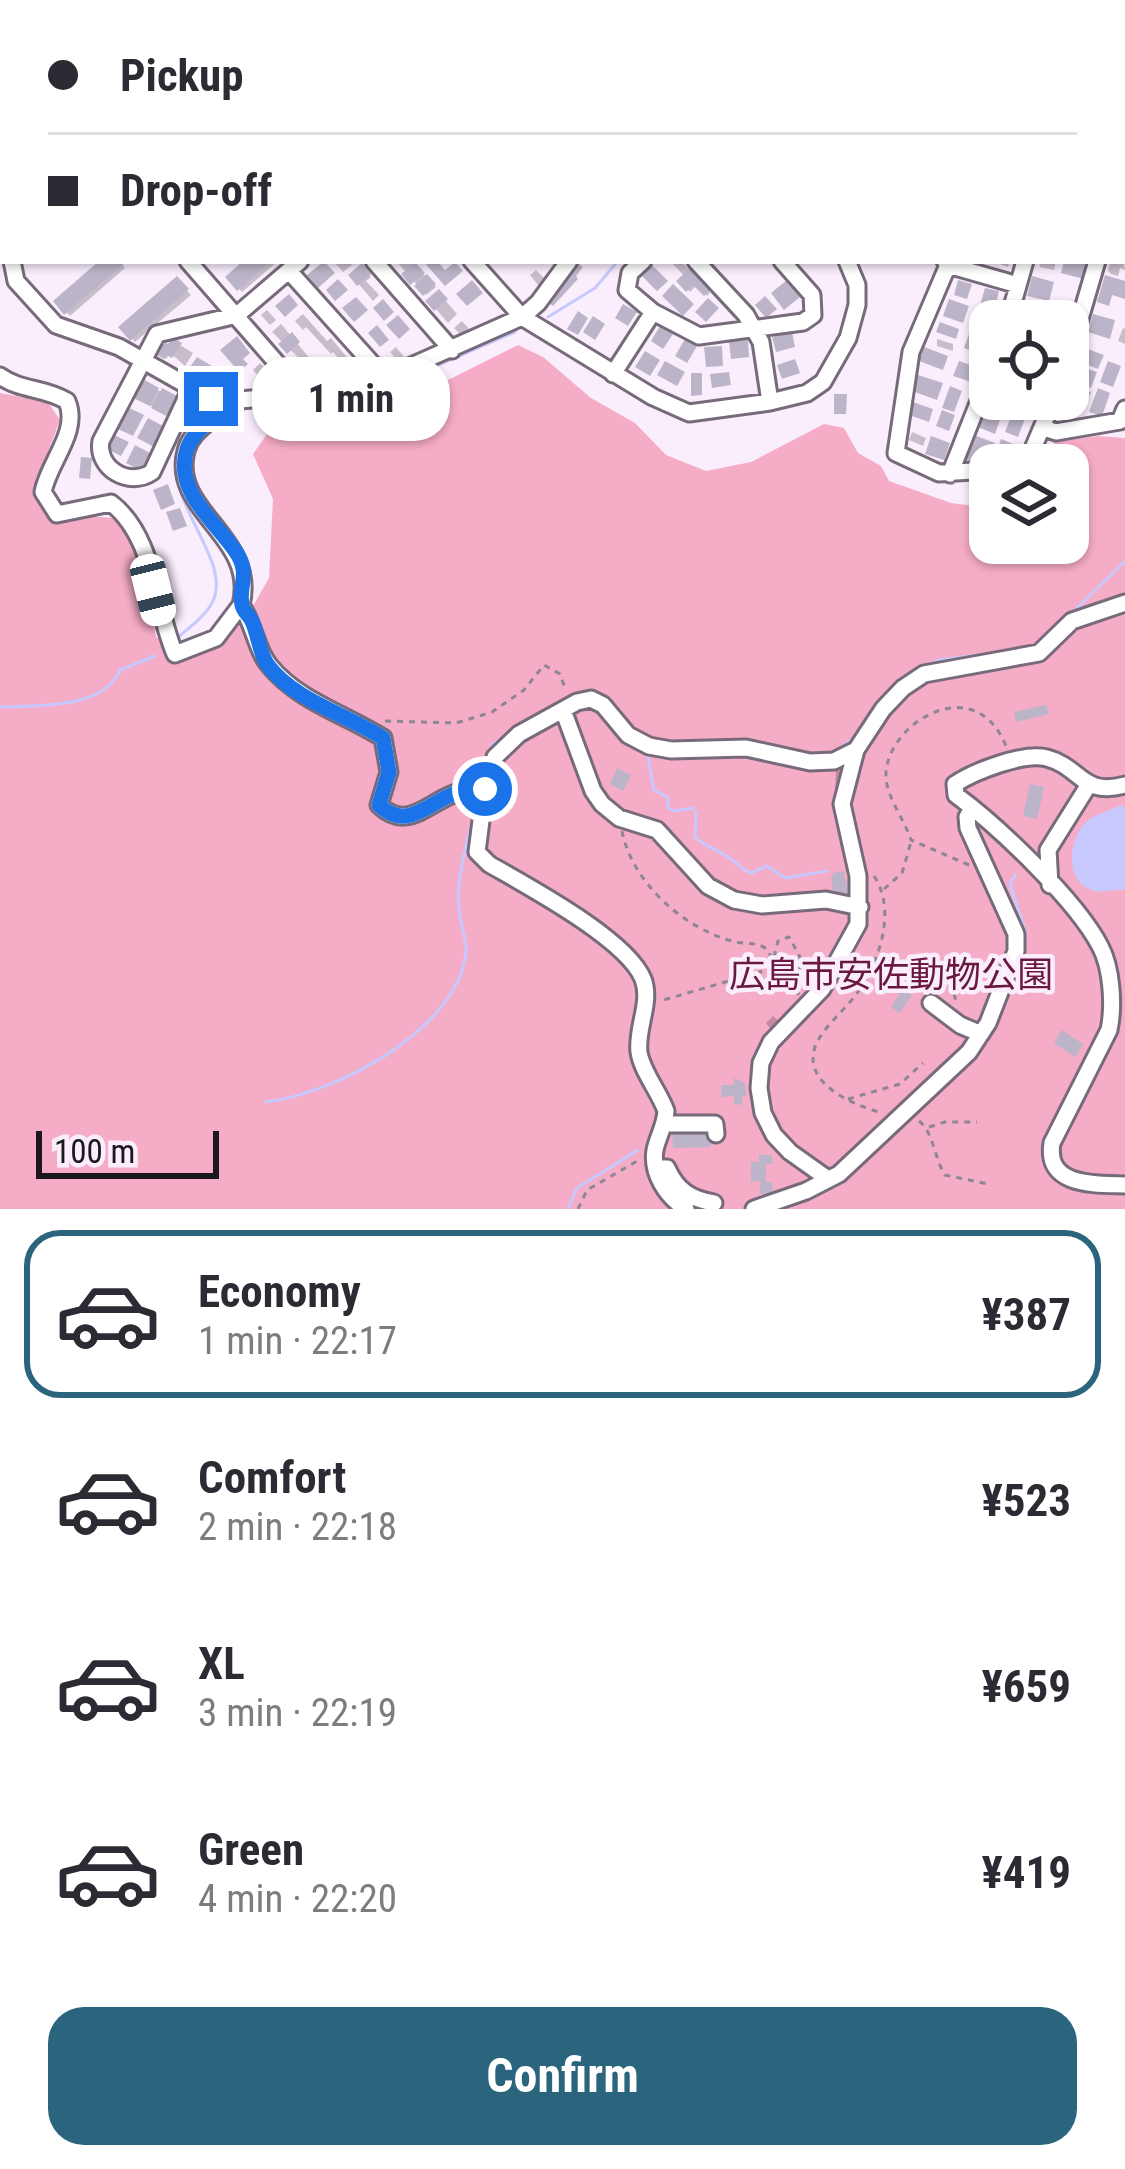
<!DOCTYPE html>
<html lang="en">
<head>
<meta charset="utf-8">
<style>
	:root { --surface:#fff; --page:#f2f2f3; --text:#2b2b33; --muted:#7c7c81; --line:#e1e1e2; --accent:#2a647d }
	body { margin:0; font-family:"Roboto Condensed","Noto Sans JP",sans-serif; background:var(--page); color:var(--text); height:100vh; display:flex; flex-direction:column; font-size:45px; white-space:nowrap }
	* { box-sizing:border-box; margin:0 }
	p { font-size:39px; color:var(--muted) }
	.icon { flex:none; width:66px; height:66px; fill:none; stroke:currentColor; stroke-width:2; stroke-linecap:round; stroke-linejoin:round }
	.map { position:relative; height:1209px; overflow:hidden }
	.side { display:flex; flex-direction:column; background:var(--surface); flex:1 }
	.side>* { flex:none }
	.banner { position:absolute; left:0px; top:0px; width:1125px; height:264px; box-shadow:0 3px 9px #0004; display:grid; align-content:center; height:264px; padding:0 48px; background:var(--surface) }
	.buttons { position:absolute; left:969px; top:300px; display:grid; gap:24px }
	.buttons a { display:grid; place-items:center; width:120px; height:120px; border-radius:24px; background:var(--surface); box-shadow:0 3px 9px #0004; font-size:60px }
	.scale { position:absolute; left:36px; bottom:30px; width:183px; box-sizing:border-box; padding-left:12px; border:6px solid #1c171d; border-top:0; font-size:33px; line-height:42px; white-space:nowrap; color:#1c171d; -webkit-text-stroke:9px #faeefd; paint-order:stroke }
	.end { position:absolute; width:54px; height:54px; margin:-27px; border:15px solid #1a73e8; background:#fff; box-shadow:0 0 0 6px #fff }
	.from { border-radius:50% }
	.bubble { position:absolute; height:84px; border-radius:36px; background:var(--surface); box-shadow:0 3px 9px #0004; font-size:39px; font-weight:700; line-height:84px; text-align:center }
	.car { position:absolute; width:36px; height:72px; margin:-36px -18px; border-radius:15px; box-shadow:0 0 9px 3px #0007; background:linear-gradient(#fff 24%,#345 0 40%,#fff 0 76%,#345 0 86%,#fff 0) }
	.banner b { display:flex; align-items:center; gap:42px; height:114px; font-size:45px }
	.banner b+b { border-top:3px solid var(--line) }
	.banner i { width:30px; height:30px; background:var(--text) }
	ul { padding:21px 0 0; list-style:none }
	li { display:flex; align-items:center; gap:36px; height:168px; margin:0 24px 18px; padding:0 24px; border:6px solid transparent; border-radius:36px }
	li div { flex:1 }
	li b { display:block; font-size:45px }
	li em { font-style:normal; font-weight:700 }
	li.selected { border-color:var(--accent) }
	li>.icon { width:108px; height:108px; stroke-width:1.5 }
	.primary-button { display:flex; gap:24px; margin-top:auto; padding:24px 48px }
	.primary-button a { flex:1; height:138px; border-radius:36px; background:var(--accent); color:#fff; font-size:48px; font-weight:700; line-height:138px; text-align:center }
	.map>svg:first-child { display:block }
	.green { fill:#f5acc6 }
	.water { fill:#c7c9fe }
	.shadow { fill:#0003 }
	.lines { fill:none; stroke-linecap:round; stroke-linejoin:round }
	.stream { stroke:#c7c9fe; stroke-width:3 }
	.building { fill:#bcb5c9 }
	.minor-casing { stroke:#776a7a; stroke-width:21 }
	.path { stroke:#8e8690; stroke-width:3; stroke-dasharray:6 6; stroke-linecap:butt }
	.minor { stroke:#fff; stroke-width:15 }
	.route { stroke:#1a73e8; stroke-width:15 }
	.labels { text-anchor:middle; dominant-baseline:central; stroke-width:9; stroke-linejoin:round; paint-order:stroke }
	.park-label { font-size:36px; fill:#6b1840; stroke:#faeefd }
</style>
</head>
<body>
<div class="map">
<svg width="1125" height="1209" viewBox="0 0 1125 1209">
	<rect width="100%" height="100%" fill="#faeefd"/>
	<path class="green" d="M518 345 543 357 591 398 635 423 666 455 706 471 751 462 824 424 844 428 858 453 881 466 889 481 951 503 990 508V543H1068V465H1050L1049 452 1055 442 1098 436 1125 438V1209H0V393L48 402 60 420 40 473 50 505 75 515 113 518 141 552 156 637 193 655 213 646 245 620 269 578 273 499 253 454 270 430 382 413Z"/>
	<path class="water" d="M1121 805 1125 808V890C1116 889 1103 893 1095 891 1064 884 1068 841 1085 823 1093 815 1111 810 1121 805Z"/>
	<path class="shadow" d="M1122 247 1125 270 1120 268 1118 276 1111 274 1108 270 1111 261H1122Z
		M104 261H119L125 268 70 316 57 302Z
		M248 261H278L242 292 229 277Z
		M333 261H349L352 265 343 272Z
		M396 261H411L436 287 426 295Z
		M670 261H681L710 293 707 296 697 285 690 292 680 281 685 277Z
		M991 261H1010L1008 267Z
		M1039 261H1056L1054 270 1040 267Z
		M362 267 371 277 366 281 379 295 373 301 352 276Z
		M536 270 545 279 538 285 530 275Z
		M177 280 191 295 135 342 122 328Z
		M439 293 457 314 448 323 429 301Z
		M267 310 276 320 270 325 261 315Z
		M303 314 327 341 331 338 364 378 359 383 333 352 331 354 306 327 303 330 295 321Z
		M462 321 470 330 462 336 454 328Z
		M281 324 312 361 307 366 272 332Z
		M1123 328 1125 329V344L1118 341Z
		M937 339 953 344V351L937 346Z
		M180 345 193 353 185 366 175 357 169 355 166 359 159 354Z
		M396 347 406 359 400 363 390 352Z
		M260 363 269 372 261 379 253 370Z
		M318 367 326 376 319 382 311 373Z
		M158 390 177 401 169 416 139 399Z
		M912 432 926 438 923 446 909 440Z
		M836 770 841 772 840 793 835 791Z
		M773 1016 781 1023 772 1031 766 1023Z"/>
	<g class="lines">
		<path class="stream" d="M663 0 665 3
			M0 238 3 246
			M15 290 55 333 86 344
			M548 317 595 288 618 261
			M101 349 127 361
			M154 376 176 388
			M242 408 364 397 515 332
			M1070 615 1125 561
			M178 637C189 628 205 616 212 603 239 553 131 480 200 419
			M928 665 939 660 1001 652
			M572 696 595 692 602 697
			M0 707C37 705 103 710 120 670L155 656
			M625 721 641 734
			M650 738 676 743
			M751 741 777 747
			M828 754C865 741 878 694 914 672
			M648 757 654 790 667 797 668 808 674 811 692 808 696 812 695 837C706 847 716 849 728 857 737 862 740 869 751 873L767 866 785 878 827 871
			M481 775 492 745 508 735
			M1015 875 1010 884 1026 934 1023 946
			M266 1102C335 1094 457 1030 466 953 467 938 459 921 459 907 456 874 469 837 476 805
			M661 1196 672 1209
			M568 1208 577 1188 638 1150
			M782 1209 802 1200"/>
	</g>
	<path class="building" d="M99 261H127L64 315 53 301Z
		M243 261H271L237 291 225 277Z
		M324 261 335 273 318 288 307 275Z
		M423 261H437L445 270 455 262 463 271 445 286Z
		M1064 261H1089L1084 279 1061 273Z
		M415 262 425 273 410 285 401 274Z
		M576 262 583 267 576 276 578 279 553 306 546 301Z
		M362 263 371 274 357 286 348 275Z
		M652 265 668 281 657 291 642 276Z
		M690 268 711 290 704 296 693 285 686 292 676 281Z
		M427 274 436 284 423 296 414 286Z
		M1105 275 1125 281V299L1112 295 1109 306 1097 302Z
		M177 276 189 289 130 341 118 327Z
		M1032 276 1054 282 1049 301 1027 296Z
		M338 279 348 290 335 301 326 290Z
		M472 280 483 293 467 306 456 294Z
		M787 280 800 297 784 310 771 293Z
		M958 280 972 284 967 299 954 295Z
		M673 284 694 304 683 316 662 296Z
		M985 288 999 291 994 313 979 309Z
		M439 289 448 299 434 311 425 301Z
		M289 294 298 305 285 317 275 306Z
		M765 296 777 309 766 318 755 305Z
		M356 297 368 310 354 322 342 308Z
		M708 298 719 308 706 322 695 312Z
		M383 299 394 312 384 321 373 308Z
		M949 299 969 306 963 323 943 316Z
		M1023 301 1045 307 1041 321 1018 319Z
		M623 304 637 312 628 326 615 318Z
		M1052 308 1075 314 1069 333 1068 321H1048Z
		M578 311 588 318 578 335 567 329Z
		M1093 314 1115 320 1110 339 1088 332Z
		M398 315 410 329 399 339 386 325Z
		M593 316 605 324 595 340 583 332Z
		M940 322 959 329 956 339 936 332Z
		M377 325 389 340 380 347 368 333Z
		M660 326 673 334 663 349 651 341Z
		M292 332 300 342 287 354 278 344Z
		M792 332 795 347 776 352 772 337Z
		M969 334 988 341 983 355 964 348Z
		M237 336 250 353 243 359 248 364 239 372 220 350Z
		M173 337 182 343 172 358 167 355 164 359 155 354 163 341 168 344Z
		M685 339 697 346 687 363 675 356Z
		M748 340 749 357 731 359 729 342Z
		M722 346 723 366 706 367 704 347Z
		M924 347 948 356 943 370 919 361Z
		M1085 348 1104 355 1098 369 1080 362Z
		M645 351 660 360 650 376 635 367Z
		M197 357 212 366 206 377 190 367Z
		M795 359 800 373 782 379 777 365Z
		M665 361 685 372 677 386 657 375Z
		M959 361 979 368 974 383 953 376Z
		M1108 361 1121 366 1113 387 1100 382Z
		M1076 365 1097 372 1091 388 1071 380Z
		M225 366 239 376 229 390 215 380Z
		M729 372 731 385 712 388 710 374Z
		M691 373H702V395L691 396Z
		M918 375 943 383 937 400 912 391Z
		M143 379 159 388 150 406 133 398Z
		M1070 385 1091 392 1085 408 1068 401Z
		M950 386 962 391 954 412 942 408Z
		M162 388 177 396 166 416 151 408Z
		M1098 388 1110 393 1102 416 1089 412Z
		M834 394H847L846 414H834Z
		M1020 399H1045L1042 407 1033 403 1029 413 1017 408Z
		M913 402 933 409 929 422 909 415Z
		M987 402 1004 408 995 434 978 427Z
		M129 408 144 415 133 436 118 429Z
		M942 410 955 415 949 431 936 426Z
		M1013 411 1026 416 1018 437 1005 432Z
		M148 418 165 427 154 447 137 438Z
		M114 435 129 442 121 456 107 449Z
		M974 435 995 443 990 455 980 452 976 463 964 459Z
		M931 436 950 443 944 460 925 454Z
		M1001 439 1018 446 1014 458 997 451Z
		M135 445 150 453 141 471 126 463Z
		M81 457 92 458 90 479 79 478Z
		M168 484 175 504 161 510 153 490Z
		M180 508 187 526 173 531 166 512Z
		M1046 705 1049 714 1016 722 1014 712Z
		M617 768 631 775 623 791 610 784Z
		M1030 784 1044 787 1037 819 1023 816Z
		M844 871 848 893 840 894 833 891 831 879 833 873Z
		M903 989 912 995 900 1013 891 1007Z
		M1062 1030 1083 1044 1075 1057 1054 1043Z
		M734 1078 745 1083 746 1096H742V1105L734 1104V1096L721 1097V1085H734Z
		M711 1130V1147L673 1148 672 1131Z
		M759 1155H772V1164H766V1182H772L773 1194H760V1181L751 1182V1162H759Z"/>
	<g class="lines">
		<g class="minor-casing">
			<path id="minor" d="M116 0 118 3
				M243 0 246 3
				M365 0 367 3
				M487 0 489 3
				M675 0 677 3
				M730 0 733 3
				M825 0 828 3
				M908 0 911 3
				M989 0 992 3
				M159 3 162 0
				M1044 3 1047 0
				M1122 34 1125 31
				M0 48 3 52
				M0 142 3 139
				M1122 170 1125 159
				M0 220 3 226
				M1122 233 1125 234
				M12 261 16 281 56 325 119 347 211 399 228 401 357 390 522 317 538 303 569 261
				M188 261 295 384 296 396
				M374 261 452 350
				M472 261 522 317 653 397 689 413 770 402 807 393 823 382 848 338 857 305V285L847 261
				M643 261 630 273 627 290 653 312 699 336 803 322 813 315 812 295 782 261
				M696 261 746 315 761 342 770 402
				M945 261 948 265 1018 285
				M948 265 911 352 896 453 939 473 990 470
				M289 271 385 378
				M1008 321 1025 261
				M1068 360 1097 261
				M613 374 653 312
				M0 376C21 391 43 387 67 401 80 432 49 461 43 492L57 514 111 503C155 537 154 605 175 654L216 638 241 605C254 624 256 649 269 665 298 701 345 714 383 738L389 772 379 805C407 832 427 803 456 793 465 791 476 790 485 789
				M191 388 152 472C129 488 96 468 101 441L157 334 237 315 300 261
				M228 401C217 420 191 429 186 451 170 512 258 536 241 605
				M1044 428 1056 432 1120 421 1125 409
				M1026 465 1054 399
				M950 474 990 373
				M563 710 593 791 602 804 619 818 657 830 708 886 734 900 762 905 826 900 860 907
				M1125 785C1082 797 1081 767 1047 758 1024 752 975 771 955 784L956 795C998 826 1076 900 1100 946 1112 968 1114 1006 1109 1030L1052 1143C1045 1187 1095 1184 1125 1185
				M1050 885 1048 850 1088 786
				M931 1003 960 1025 981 1034
				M665 1124H715L716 1134
				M656 1168H667C677 1190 690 1199 714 1203
				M828 1179 790 1152 774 1135 763 1113 759 1088 761 1063 771 1042 822 989 858 924V876L842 804 856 750 883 709 903 688 924 674 1039 653 1072 621 1125 603
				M686 1209C667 1197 651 1174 655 1150 658 1136 665 1126 666 1111 659 1091 642 1072 639 1052 636 1028 652 1002 643 979 627 939 527 886 489 864L477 852 485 789 495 757 519 734 577 702 591 699 603 705 628 735 649 746 671 750 746 748 810 762 834 761 856 750
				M754 1209 806 1191 839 1174 969 1052 988 1023 1016 951V934L968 828 967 817 971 810"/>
		</g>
		<path class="path" d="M385 721 456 723 492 712 524 690 544 665 560 674 566 691
			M622 831C632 883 685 930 736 942 750 945 761 941 770 953V969L660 1001
			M969 865 911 840C905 821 888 799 886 779 882 726 974 667 1006 746
			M874 876C895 907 882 952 864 983 853 1002 835 1016 822 1034 791 1077 847 1104 883 1113
			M884 889 902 873 911 842
			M774 957 778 941 789 937 800 957 798 995
			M947 971 957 1004
			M848 1099 900 1084 923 1063
			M919 1121C934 1133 934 1158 945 1175L988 1184
			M929 1127 945 1122H977
			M578 1209 587 1190 639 1160"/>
		<use href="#minor" class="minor"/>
	</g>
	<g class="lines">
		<path class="route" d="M211 399 228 401C217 419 194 428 187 449 173 491 216 522 236 552 251 574 238 586 242 605 243 611 249 615 252 621 258 634 259 651 267 664 294 701 346 714 383 738L389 772 379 805C407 832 427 803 456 793 465 790 476 790 485 789"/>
	</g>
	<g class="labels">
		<g class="park-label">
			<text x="891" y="975">広島市安佐動物公園</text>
		</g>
	</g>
</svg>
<div class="buttons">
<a><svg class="icon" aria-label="locate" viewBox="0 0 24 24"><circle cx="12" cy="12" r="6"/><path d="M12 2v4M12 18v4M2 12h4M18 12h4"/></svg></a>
<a><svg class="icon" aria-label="layers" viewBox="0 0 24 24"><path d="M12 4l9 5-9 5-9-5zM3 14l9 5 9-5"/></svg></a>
</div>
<div class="scale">100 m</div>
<i class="end from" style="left:485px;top:789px"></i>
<i class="end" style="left:211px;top:399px"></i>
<div class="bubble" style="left:252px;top:357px;width:198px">1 min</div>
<i class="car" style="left:153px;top:590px;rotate:166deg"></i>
<div class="banner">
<b><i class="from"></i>Pickup</b>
<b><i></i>Drop-off</b>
</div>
</div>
<section class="side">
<ul>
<li class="selected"><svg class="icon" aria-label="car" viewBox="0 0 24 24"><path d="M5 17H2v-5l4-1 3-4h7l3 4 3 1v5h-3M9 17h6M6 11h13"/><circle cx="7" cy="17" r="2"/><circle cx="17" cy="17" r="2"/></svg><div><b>Economy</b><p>1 min · 22:17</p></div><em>¥387</em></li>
<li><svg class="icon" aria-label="car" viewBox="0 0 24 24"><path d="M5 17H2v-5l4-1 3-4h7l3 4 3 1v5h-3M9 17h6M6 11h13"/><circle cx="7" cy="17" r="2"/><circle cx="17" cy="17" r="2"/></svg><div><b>Comfort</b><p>2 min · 22:18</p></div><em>¥523</em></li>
<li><svg class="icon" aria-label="car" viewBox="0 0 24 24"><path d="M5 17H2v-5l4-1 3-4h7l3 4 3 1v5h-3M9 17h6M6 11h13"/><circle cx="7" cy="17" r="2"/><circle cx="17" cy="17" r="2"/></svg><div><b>XL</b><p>3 min · 22:19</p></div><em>¥659</em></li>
<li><svg class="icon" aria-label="car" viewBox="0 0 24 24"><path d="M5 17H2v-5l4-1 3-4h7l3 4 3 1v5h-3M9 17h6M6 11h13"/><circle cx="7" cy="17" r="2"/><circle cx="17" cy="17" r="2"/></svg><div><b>Green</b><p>4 min · 22:20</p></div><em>¥419</em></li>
</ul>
<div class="primary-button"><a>Confirm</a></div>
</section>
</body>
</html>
